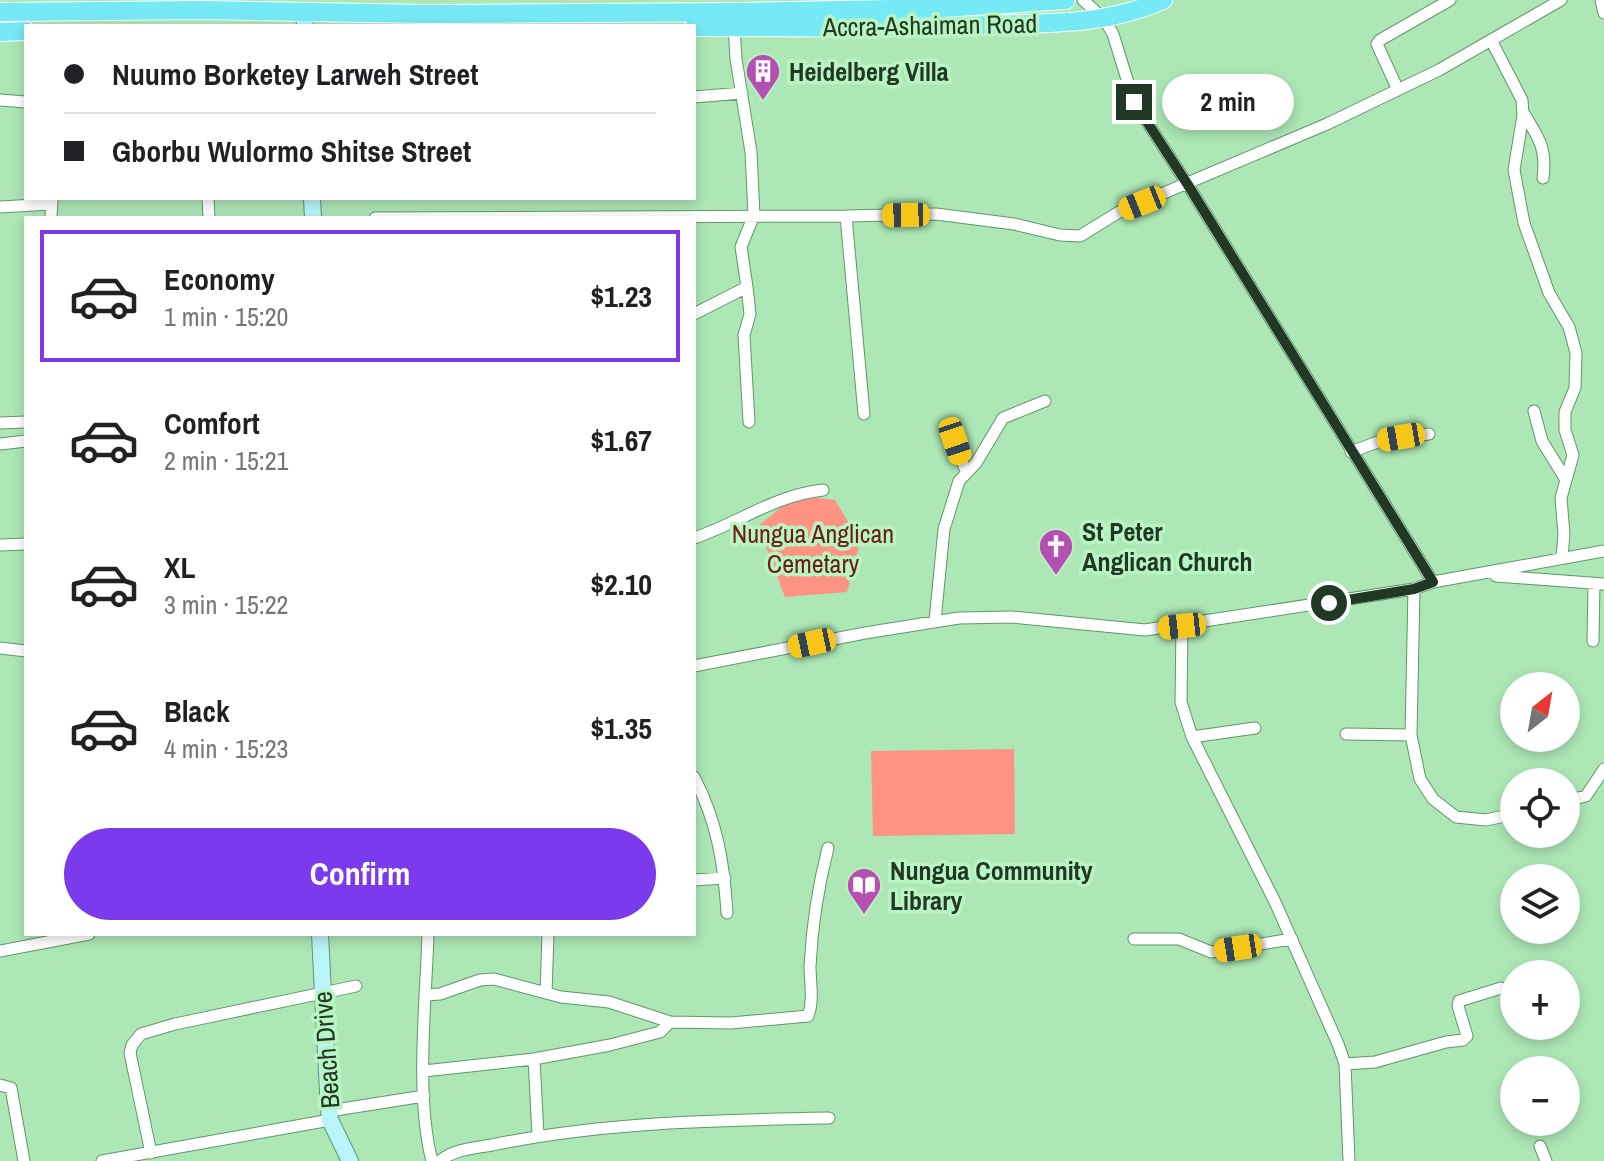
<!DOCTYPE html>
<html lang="en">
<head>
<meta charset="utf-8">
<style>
	:root { --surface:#fff; --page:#f2f2f2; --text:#202124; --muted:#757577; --line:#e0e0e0; --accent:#7c3aed }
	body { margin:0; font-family:"Archivo Narrow",sans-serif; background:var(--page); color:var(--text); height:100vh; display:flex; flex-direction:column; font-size:30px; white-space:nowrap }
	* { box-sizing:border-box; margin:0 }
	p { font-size:26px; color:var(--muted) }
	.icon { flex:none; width:44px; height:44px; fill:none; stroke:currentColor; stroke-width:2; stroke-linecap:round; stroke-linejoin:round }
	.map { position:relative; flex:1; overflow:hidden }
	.sheet { position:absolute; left:24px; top:216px; width:672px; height:720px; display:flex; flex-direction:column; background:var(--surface); border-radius:0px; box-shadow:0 4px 12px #0003 }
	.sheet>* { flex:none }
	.guide { position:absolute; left:24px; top:24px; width:672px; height:176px; border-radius:0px; box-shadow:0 4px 12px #0003; display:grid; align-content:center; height:176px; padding:0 40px; background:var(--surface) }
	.needle { width:52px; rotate:31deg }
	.fabs { position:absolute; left:1500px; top:672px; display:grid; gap:16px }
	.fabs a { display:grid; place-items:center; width:80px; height:80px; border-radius:50%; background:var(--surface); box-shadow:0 4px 12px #0003; font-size:40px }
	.end { position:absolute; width:36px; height:36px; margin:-18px; border:10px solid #203824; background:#fff; box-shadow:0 0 0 4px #fff }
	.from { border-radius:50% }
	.bubble { position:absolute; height:56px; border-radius:28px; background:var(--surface); box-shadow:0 4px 12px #0003; font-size:26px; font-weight:700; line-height:56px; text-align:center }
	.car { position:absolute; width:24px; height:48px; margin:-24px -12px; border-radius:10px; box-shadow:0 0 6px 2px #0007; background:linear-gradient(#f5c518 24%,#345 0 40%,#f5c518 0 76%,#345 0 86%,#f5c518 0) }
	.guide b { display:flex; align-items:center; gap:28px; height:76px; font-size:30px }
	.guide b+b { border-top:2px solid var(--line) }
	.guide i { width:20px; height:20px; background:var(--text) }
	ul { padding:14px 0 0; list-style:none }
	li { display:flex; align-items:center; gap:24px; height:132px; margin:0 16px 12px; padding:0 24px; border:4px solid transparent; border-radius:0px }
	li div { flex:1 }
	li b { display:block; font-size:30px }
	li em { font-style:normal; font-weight:700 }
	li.active { border-color:var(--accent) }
	li>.icon { width:72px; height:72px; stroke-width:1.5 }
	.action { display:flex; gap:16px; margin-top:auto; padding:16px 40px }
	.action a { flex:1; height:92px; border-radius:48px; background:var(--accent); color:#fff; font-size:32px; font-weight:700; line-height:92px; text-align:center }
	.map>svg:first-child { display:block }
	.green { fill:#fe9384 }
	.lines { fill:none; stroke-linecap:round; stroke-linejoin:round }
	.street-casing { stroke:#5f9769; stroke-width:13 }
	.secondary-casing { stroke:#5f9769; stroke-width:18 }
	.primary-casing { stroke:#fff; stroke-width:20 }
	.street { stroke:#fff; stroke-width:11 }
	.secondary { stroke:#baf4fb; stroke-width:16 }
	.primary { stroke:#76e9f7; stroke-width:18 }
	.route { stroke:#203824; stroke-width:10 }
	.labels { text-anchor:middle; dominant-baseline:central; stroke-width:7; stroke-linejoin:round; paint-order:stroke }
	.street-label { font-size:26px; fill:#203824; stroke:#b9f5c2 }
	.poi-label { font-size:26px; font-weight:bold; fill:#203824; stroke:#b9f5c2; text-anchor:start }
	.park-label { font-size:26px; fill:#6c1c16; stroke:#b9f5c2 }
</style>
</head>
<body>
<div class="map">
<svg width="1604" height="1161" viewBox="0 0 1604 1161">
	<rect width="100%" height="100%" fill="#ace7b5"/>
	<path class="green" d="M796 495 835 500 860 542 847 592 785 597 758 526Z
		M1014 749 1015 834 873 836 871 751Z"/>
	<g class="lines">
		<g class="street-casing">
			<path id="street" d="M1083 0 1104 19 1113 34 1134 102 1188 185 1433 582
				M1601 0 1604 13
				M1491 40 1522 100 1523 115 1514 170 1524 223 1549 293 1569 327 1576 353 1575 388 1565 412V430L1573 455 1561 498 1564 534 1562 557
				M1398 90 1377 44 1380 40 1450 0
				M694 97 742 93
				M0 100 26 102
				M1523 112C1538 137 1547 147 1543 178
				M208 198 209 218
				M0 207 51 204
				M846 216 936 214 1014 224 1060 235 1080 236 1119 212 1327 124 1439 70 1561 0
				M51 218 52 199
				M375 218 846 216 864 414
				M747 287 750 314 744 335 749 422
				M694 314 747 287 741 247 754 215 751 152 736 59 734 27
				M1534 411 1542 441 1566 480
				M0 423 26 422
				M950 432 966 471
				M0 444 26 441
				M1351 452 1383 440 1429 434
				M694 538C739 523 775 495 823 490
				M0 545 26 544
				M1496 576 1604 584
				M1414 589 1411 735 1420 779 1433 799 1456 817 1486 820 1514 814
				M935 621 944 529 959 481 976 463 1003 418 1045 401
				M1182 626 1181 702 1192 737 1275 902 1338 1044 1345 1064 1349 1161
				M1593 641 1594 584
				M0 648 26 651
				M694 666 865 633 959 618 1012 617 1145 630 1414 589 1433 582 1604 551
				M1346 734 1411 735
				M1192 737 1255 728
				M694 777C717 821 724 863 727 913
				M1566 801 1586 796 1604 769
				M694 880 725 878
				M428 934C426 1002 415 1096 432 1161
				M1134 939H1179L1211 952 1292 939
				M0 951 89 934
				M546 993 548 934
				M426 995 440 994 480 980 494 979 561 997 609 1002 670 1022 731 1023 808 1016C814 1000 810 983 810 966 812 926 818 887 828 848
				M534 1059 538 1135
				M1345 1064 1375 1062 1446 1042 1463 1040 1467 1036 1458 1006 1459 1001 1501 988
				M424 1071 534 1059 610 1045 660 1032 670 1022
				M0 1085 11 1088 24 1161
				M329 1111 424 1096
				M1540 1146 1546 1161
				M151 1153 130 1053 132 1045 141 1034 175 1024 356 986
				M102 1161 330 1120
				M440 1161C454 1149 475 1148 492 1145 602 1122 717 1120 829 1118"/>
		</g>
		<g class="secondary-casing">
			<path id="secondary" d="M304 14 305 26
				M312 198 313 218
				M320 934 329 1111 330 1120 350 1161"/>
		</g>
		<g class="primary-casing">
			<path id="primary" d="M0 12 202 10 429 14 732 12 943 8 1066 0
				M694 27C792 27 890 29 988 25 1048 23 1108 25 1163 0
				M0 32 26 31"/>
		</g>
		<use href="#street" class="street"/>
		<use href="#secondary" class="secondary"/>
		<use href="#primary" class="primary"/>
	</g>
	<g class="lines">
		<path class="route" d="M1134 102 1188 185 1433 582 1414 589 1329 603"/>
	</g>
	<defs>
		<g id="building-pin" transform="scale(1.8)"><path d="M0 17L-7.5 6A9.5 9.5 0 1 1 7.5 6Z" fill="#b64fb3" stroke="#b9f5c2"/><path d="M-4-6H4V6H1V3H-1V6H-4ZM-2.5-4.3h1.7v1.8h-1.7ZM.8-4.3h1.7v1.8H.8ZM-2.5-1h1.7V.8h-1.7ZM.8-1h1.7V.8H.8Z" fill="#fff"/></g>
		<g id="church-pin" transform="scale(1.8)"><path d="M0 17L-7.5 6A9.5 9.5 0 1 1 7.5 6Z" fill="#b64fb3" stroke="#b9f5c2"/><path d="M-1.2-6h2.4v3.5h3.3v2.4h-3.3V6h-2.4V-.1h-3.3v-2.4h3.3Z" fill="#fff"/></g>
		<g id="library-pin" transform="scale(1.8)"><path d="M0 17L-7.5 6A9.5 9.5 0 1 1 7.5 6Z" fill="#b64fb3" stroke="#b9f5c2"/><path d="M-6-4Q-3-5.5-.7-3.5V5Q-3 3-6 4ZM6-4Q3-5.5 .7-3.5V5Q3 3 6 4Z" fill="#fff"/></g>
	</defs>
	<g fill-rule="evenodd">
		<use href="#building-pin" x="763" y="71"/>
		<use href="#church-pin" x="1056" y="546"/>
		<use href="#library-pin" x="864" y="885"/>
	</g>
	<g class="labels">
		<g class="street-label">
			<text transform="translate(930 25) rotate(-1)">Accra-Ashaiman Road</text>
			<text transform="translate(326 1050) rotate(-94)">Beach Drive</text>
		</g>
		<g class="poi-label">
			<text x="789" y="71">Heidelberg Villa</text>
			<text x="1082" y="531">St Peter<tspan x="1082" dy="30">Anglican Church</tspan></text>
			<text x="890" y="870">Nungua Community<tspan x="890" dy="30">Library</tspan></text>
		</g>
		<g class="park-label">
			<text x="813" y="533">Nungua Anglican<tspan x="813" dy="30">Cemetary</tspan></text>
		</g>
	</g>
</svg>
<div class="fabs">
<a><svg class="needle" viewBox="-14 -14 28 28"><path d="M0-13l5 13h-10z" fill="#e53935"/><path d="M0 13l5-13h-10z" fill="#757577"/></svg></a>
<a><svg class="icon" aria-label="locate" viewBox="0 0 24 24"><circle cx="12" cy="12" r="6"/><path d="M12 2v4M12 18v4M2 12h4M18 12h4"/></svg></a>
<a><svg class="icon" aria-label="layers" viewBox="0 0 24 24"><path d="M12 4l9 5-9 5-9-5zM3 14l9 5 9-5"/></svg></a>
<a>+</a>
<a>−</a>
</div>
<i class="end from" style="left:1329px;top:603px"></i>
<i class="end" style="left:1134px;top:102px"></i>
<div class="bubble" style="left:1162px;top:74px;width:132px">2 min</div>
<i class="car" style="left:1142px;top:203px;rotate:248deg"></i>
<i class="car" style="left:906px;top:215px;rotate:269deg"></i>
<i class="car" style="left:1401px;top:437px;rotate:260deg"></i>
<i class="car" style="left:955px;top:441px;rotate:161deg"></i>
<i class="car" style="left:1182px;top:626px;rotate:264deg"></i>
<i class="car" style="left:812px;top:643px;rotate:258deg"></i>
<i class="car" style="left:1238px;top:948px;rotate:261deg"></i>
<div class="guide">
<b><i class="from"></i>Nuumo Borketey Larweh Street</b>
<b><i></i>Gborbu Wulormo Shitse Street</b>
</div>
<section class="sheet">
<ul>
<li class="active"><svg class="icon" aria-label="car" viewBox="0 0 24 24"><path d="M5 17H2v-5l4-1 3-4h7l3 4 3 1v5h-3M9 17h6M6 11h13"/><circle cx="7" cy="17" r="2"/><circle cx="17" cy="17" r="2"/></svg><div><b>Economy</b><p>1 min · 15:20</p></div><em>$1.23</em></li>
<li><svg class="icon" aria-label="car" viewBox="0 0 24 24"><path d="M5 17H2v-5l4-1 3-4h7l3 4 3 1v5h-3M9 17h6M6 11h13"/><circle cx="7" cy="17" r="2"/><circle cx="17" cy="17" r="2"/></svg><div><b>Comfort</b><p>2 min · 15:21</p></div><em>$1.67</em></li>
<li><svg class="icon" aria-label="car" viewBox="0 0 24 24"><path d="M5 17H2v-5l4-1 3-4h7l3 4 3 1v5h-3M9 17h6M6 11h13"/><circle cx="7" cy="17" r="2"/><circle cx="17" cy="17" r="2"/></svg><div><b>XL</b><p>3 min · 15:22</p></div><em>$2.10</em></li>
<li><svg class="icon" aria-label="car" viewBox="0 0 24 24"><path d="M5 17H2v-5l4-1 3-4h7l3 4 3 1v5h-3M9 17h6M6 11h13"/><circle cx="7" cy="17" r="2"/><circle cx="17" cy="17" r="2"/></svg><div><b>Black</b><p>4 min · 15:23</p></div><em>$1.35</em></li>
</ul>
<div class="action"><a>Confirm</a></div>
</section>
</div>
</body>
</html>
